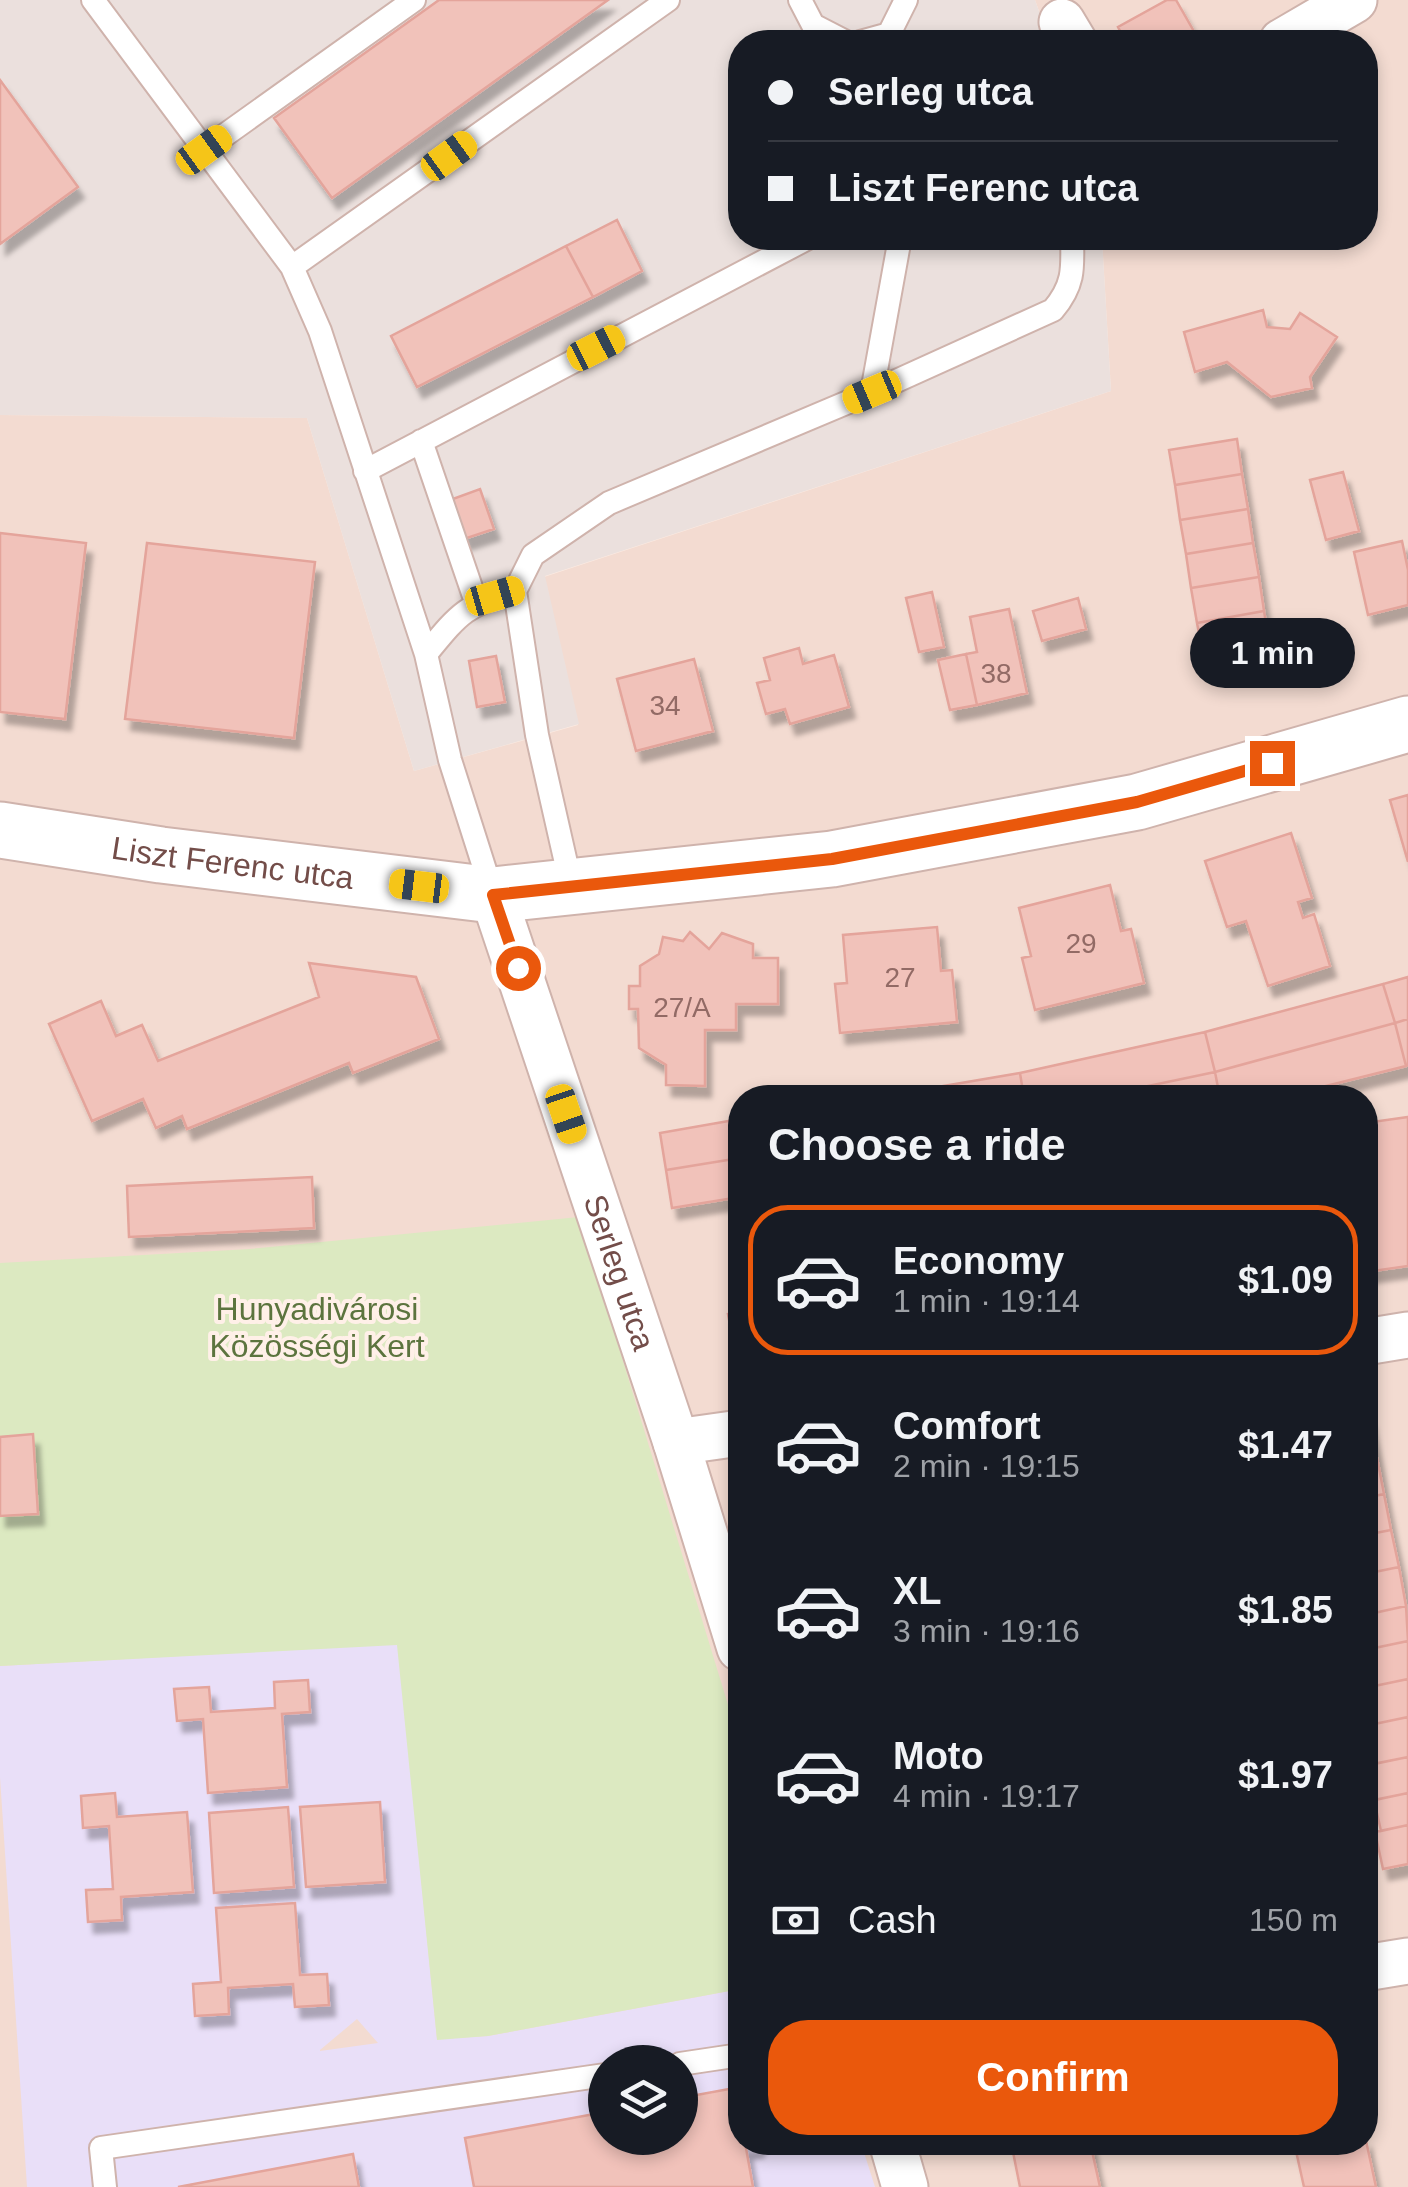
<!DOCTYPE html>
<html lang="en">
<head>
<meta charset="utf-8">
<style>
	:root { --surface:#171b24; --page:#20242c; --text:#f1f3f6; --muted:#9ea1a6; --line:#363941; --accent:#ea580c }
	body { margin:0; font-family:Arial,sans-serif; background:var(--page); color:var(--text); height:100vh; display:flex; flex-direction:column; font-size:38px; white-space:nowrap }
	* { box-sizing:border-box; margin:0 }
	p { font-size:32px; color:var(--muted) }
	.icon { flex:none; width:55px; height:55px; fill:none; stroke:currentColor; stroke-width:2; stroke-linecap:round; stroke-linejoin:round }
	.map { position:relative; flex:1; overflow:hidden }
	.drawer { position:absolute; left:728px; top:1085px; width:650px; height:1070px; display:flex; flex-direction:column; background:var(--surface); border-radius:40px; box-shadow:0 5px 15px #0003 }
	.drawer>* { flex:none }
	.hud { position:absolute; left:728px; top:30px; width:650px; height:220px; border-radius:40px; box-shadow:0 5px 15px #0003; display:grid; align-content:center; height:220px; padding:0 40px; background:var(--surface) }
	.fabs { position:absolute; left:588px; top:2045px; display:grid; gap:20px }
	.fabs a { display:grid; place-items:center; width:110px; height:110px; border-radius:50%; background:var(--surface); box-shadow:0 5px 15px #0003; font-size:50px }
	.end { position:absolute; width:45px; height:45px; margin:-22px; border:12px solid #ea580c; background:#fff; box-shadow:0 0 0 5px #fff }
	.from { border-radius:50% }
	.bubble { position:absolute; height:70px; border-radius:35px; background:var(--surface); box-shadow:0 5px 15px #0003; font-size:32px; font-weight:700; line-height:70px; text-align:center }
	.car { position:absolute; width:30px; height:60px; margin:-30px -15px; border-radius:12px; box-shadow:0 0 8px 2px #0007; background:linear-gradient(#f5c518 24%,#345 0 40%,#f5c518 0 76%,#345 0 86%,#f5c518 0) }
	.hud b { display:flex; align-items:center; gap:35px; height:95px; font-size:38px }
	.hud b+b { border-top:2px solid var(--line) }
	.hud i { width:25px; height:25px; background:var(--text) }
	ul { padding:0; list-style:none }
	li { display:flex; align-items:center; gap:30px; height:150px; margin:0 20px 15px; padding:0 20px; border:5px solid transparent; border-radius:40px }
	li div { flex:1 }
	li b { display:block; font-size:38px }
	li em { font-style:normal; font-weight:700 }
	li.selected { border-color:var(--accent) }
	li>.icon { width:90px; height:90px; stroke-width:1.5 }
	h2 { padding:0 40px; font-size:45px; line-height:120px }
	.pay { display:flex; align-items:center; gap:25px; height:110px; padding:0 40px; font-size:38px }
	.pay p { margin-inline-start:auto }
	.button { display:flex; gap:20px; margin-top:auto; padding:20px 40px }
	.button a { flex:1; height:115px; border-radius:40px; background:var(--accent); color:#fff; font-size:40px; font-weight:700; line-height:115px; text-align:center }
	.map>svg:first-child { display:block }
	.residential { fill:#f3dbd1; fill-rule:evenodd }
	.industrial { fill:#ebe0dd }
	.education { fill:#e9dff8; fill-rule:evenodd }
	.green { fill:#dce9c1 }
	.building { fill:#f1c2ba; stroke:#e4a49b; stroke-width:2.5; filter:url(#shadow) }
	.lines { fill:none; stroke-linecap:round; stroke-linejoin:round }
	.service-casing { stroke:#cfb3ac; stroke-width:26 }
	.minor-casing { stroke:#cfb3ac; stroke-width:49 }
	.tertiary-casing { stroke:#cfb3ac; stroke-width:59 }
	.service { stroke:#fff; stroke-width:22 }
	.minor { stroke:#fff; stroke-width:45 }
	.tertiary { stroke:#fff; stroke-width:55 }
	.route { stroke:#ea580c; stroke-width:12 }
	.labels { text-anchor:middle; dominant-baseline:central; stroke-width:8; stroke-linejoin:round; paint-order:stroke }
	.number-label { font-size:28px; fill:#926a65 }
	.street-label { font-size:32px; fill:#734d49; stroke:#fff0e8 }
	.park-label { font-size:32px; fill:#5c743e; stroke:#fff0e8 }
</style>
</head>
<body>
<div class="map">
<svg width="1408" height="2187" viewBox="0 0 1408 2187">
	<defs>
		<filter id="shadow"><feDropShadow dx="6" dy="11" stdDeviation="2.5" flood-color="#0004"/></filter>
	</defs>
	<rect width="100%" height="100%" fill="#fcebe2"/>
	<path class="residential" d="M1035 0H1408V2187H0V415L307 418 414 771 578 725 544 577 1111 391 1102 238H1365V42H1050ZM740 1098H1365V2142H740ZM605 2062H680V2138H605Z"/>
	<path class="industrial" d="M0 0H1035L1050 42H740V238H1102L1111 391 545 576 579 724 414 771 307 418 0 415Z"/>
	<path class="education" d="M398 1644 437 2039 488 2036 740 1989V2142L861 2143 875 2187H27L0 1777V1666ZM357 2019 378 2043 320 2051V2050ZM605 2062H680V2138H605Z"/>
	<path class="green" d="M579 1217 740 1744V1989L488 2036 437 2040 397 1645 0 1666V1263L250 1249Z"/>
	<path class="building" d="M439 0H608L332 198 274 118Z
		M1167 0H1176L1200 42H1126L1118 27Z
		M0 80 78 187 0 244Z
		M617 220 642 271 593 297 566 246Z
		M566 246 593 297 417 387 391 336Z
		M1263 310 1267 327 1290 329 1300 313 1337 337 1310 377 1312 388 1271 397 1227 362 1195 372 1184 332Z
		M1237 439 1242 474 1175 485 1169 450Z
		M1343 472 1359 531 1326 540 1310 480Z
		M1242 474 1248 509 1180 520 1175 485Z
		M480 489 494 529 464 539 450 500Z
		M1248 509 1253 543 1186 554 1180 520Z
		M0 533 86 543 65 719 0 712Z
		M1402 541 1408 570V605L1368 615 1354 552Z
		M147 543 315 562 294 738 125 719Z
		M1253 543 1259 577 1191 588 1186 554Z
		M1259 577 1264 611 1197 623 1191 588Z
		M932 592 944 647 919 652 906 598Z
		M1078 598 1086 629 1042 641 1033 611Z
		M1009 609 1027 693 977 705 966 654 977 652 970 617Z
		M1264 611 1270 647 1204 659 1197 623Z
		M799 648 803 664 834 655 849 707 790 724 785 709 766 714 757 683 770 680 764 658Z
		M966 654 977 705 950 710 938 660Z
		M496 656 505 702 477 707 469 661Z
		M694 659 713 731 636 751 617 679Z
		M1408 795V862L1390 800Z
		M1291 833 1312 898 1298 902 1303 918 1314 914 1330 966 1268 986 1246 921 1227 927 1205 861Z
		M1110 885 1121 931 1131 929 1144 983 1035 1010 1022 958 1031 956 1019 908Z
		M937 927 941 971 952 970 957 1022 840 1033 835 984 847 983 843 935Z
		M690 932 709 949 722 933 753 944V958H778V1004H736V1030H705V1086L666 1085V1065L639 1048 638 1009H629V986H640V966L659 954 663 937 683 941Z
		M309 963 416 977 439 1039 353 1073 349 1063 187 1129 182 1116 156 1128 143 1099 92 1121 49 1024 101 1001 116 1036 142 1025 158 1061 319 997Z
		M1408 977V1019L1395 1023 1383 984Z
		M1383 984 1395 1023 1215 1072 1205 1032Z
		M1408 1019V1065L1406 1066 1395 1023Z
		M1395 1023 1406 1066 1278 1098H1220L1215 1072Z
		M1205 1032 1215 1072 1091 1098H1024L1020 1073Z
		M1215 1072 1220 1098H1091Z
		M1020 1073 1024 1098H873Z
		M1408 1117V1266L1366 1272 1365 1123Z
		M740 1119V1158L666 1170 660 1133Z
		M740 1158V1197L672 1208 666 1170Z
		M312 1177 314 1228 129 1237 127 1186Z
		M740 1312V1374L739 1375 728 1314Z
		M1369 1417 1377 1458 1365 1461V1418Z
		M33 1434 38 1514 0 1516V1437Z
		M1377 1458 1384 1494 1365 1498V1461Z
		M1384 1494 1391 1530 1365 1535V1498Z
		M1391 1530 1399 1567 1365 1574V1535Z
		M1399 1567 1406 1606 1365 1615V1574Z
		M1406 1606 1408 1641 1365 1650V1615Z
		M1408 1641V1679L1365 1688V1650Z
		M1408 1679V1717L1365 1726V1688Z
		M308 1680 310 1712 282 1714 287 1787 208 1793 203 1719 177 1721 174 1689 209 1687 211 1712 275 1708 274 1682Z
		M1408 1717V1757L1365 1766V1726Z
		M1408 1757V1793L1375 1800 1368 1765Z
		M115 1793 117 1817 187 1812 193 1892 121 1897 122 1920 88 1922 86 1890 113 1889 109 1826 83 1828 81 1796Z
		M1408 1793V1825L1381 1831 1374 1800Z
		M380 1802 385 1882 306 1887 300 1807Z
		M288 1807 294 1887 214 1893 209 1813Z
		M1408 1825V1864L1383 1869 1375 1832Z
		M295 1903 300 1975 327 1974 329 2005 295 2007 293 1984 228 1988 229 2014 195 2016 193 1984 221 1982 216 1908Z
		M740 2087V2142H758V2146L746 2148 753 2187H474L465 2138 605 2112V2138H680V2098Z
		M1365 2136 1376 2187H1304L1294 2142H1365Z
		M1011 2142H1090L1100 2187H1020Z
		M353 2154 359 2187H178Z"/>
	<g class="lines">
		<g class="service-casing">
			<path id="service" d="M93 0 292 267 320 331 426 654 450 760 492 892
				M800 0 813 25 846 42
				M860 42 889 34 906 0
				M204 150 414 0
				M292 267 668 0
				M872 392 900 238
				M421 441 476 602
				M365 471 808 238
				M515 591 537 735 571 885
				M426 654C459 614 465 605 515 591L533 555 609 503 872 392 1053 310C1074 285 1073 269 1072 238
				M680 2064 740 2055
				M105 2187 101 2148 605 2075"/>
		</g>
		<g class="minor-casing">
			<g id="minor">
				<path d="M1062 22 1074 42"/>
				<path d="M1282 42 1354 0"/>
				<path id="s1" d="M493 895 676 1442 740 1648"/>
				<path d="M1365 1342 1408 1335"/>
				<path d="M676 1442 740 1433"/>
				<path d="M1365 1968 1408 1961"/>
				<path d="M892 2142 905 2187"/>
			</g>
		</g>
		<g class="tertiary-casing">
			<g id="tertiary">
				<path id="s2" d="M0 830 161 855 493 895 832 859 1137 802 1408 724"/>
			</g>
		</g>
		<use href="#service" class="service"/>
		<use href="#minor" class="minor"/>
		<use href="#tertiary" class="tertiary"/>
	</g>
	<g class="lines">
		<path class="route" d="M518 968 493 895 832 859 1137 802 1272 763"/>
	</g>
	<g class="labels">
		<g class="number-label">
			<text x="996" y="673">38</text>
			<text x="665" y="705">34</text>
			<text x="1081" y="943">29</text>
			<text x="900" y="977">27</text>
			<text x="682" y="1007">27/A</text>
		</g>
		<g class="street-label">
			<text stroke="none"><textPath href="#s2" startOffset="235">Liszt Ferenc utca</textPath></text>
			<text stroke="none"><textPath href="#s1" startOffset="398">Serleg utca</textPath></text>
		</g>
		<g class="park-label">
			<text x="317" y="1309">Hunyadivárosi<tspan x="317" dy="37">Közösségi Kert</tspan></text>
		</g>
	</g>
</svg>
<div class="fabs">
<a><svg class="icon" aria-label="layers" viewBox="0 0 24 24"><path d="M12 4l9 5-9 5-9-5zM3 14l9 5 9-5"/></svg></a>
</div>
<i class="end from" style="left:518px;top:968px"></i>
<i class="end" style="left:1272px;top:763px"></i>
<div class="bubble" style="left:1190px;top:618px;width:165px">1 min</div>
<i class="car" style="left:204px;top:150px;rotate:54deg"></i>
<i class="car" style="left:449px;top:156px;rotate:54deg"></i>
<i class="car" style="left:596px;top:348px;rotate:63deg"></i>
<i class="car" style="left:872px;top:392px;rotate:247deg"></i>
<i class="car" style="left:495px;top:596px;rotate:74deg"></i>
<i class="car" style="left:419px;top:886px;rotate:277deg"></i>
<i class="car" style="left:566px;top:1114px;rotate:161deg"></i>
<div class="hud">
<b><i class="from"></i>Serleg utca</b>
<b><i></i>Liszt Ferenc utca</b>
</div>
<section class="drawer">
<h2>Choose a ride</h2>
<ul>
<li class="selected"><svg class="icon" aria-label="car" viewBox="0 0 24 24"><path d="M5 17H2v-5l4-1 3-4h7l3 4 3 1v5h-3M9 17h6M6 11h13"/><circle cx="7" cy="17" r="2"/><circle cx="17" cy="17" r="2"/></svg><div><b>Economy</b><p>1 min · 19:14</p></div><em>$1.09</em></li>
<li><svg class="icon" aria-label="car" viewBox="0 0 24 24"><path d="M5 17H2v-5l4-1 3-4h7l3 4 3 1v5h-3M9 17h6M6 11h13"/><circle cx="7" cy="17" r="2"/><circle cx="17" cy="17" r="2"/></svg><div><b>Comfort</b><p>2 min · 19:15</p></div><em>$1.47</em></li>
<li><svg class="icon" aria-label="car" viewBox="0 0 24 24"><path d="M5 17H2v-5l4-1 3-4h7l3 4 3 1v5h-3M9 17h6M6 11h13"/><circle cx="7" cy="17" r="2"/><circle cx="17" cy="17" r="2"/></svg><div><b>XL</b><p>3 min · 19:16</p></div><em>$1.85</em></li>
<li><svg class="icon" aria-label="car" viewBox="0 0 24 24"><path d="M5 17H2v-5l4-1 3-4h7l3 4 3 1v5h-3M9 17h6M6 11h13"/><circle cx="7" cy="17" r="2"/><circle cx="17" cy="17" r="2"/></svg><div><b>Moto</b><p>4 min · 19:17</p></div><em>$1.97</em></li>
</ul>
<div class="pay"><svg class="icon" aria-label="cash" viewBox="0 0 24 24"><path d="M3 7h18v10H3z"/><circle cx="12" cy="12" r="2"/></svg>Cash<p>150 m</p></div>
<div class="button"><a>Confirm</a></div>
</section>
</div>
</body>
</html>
